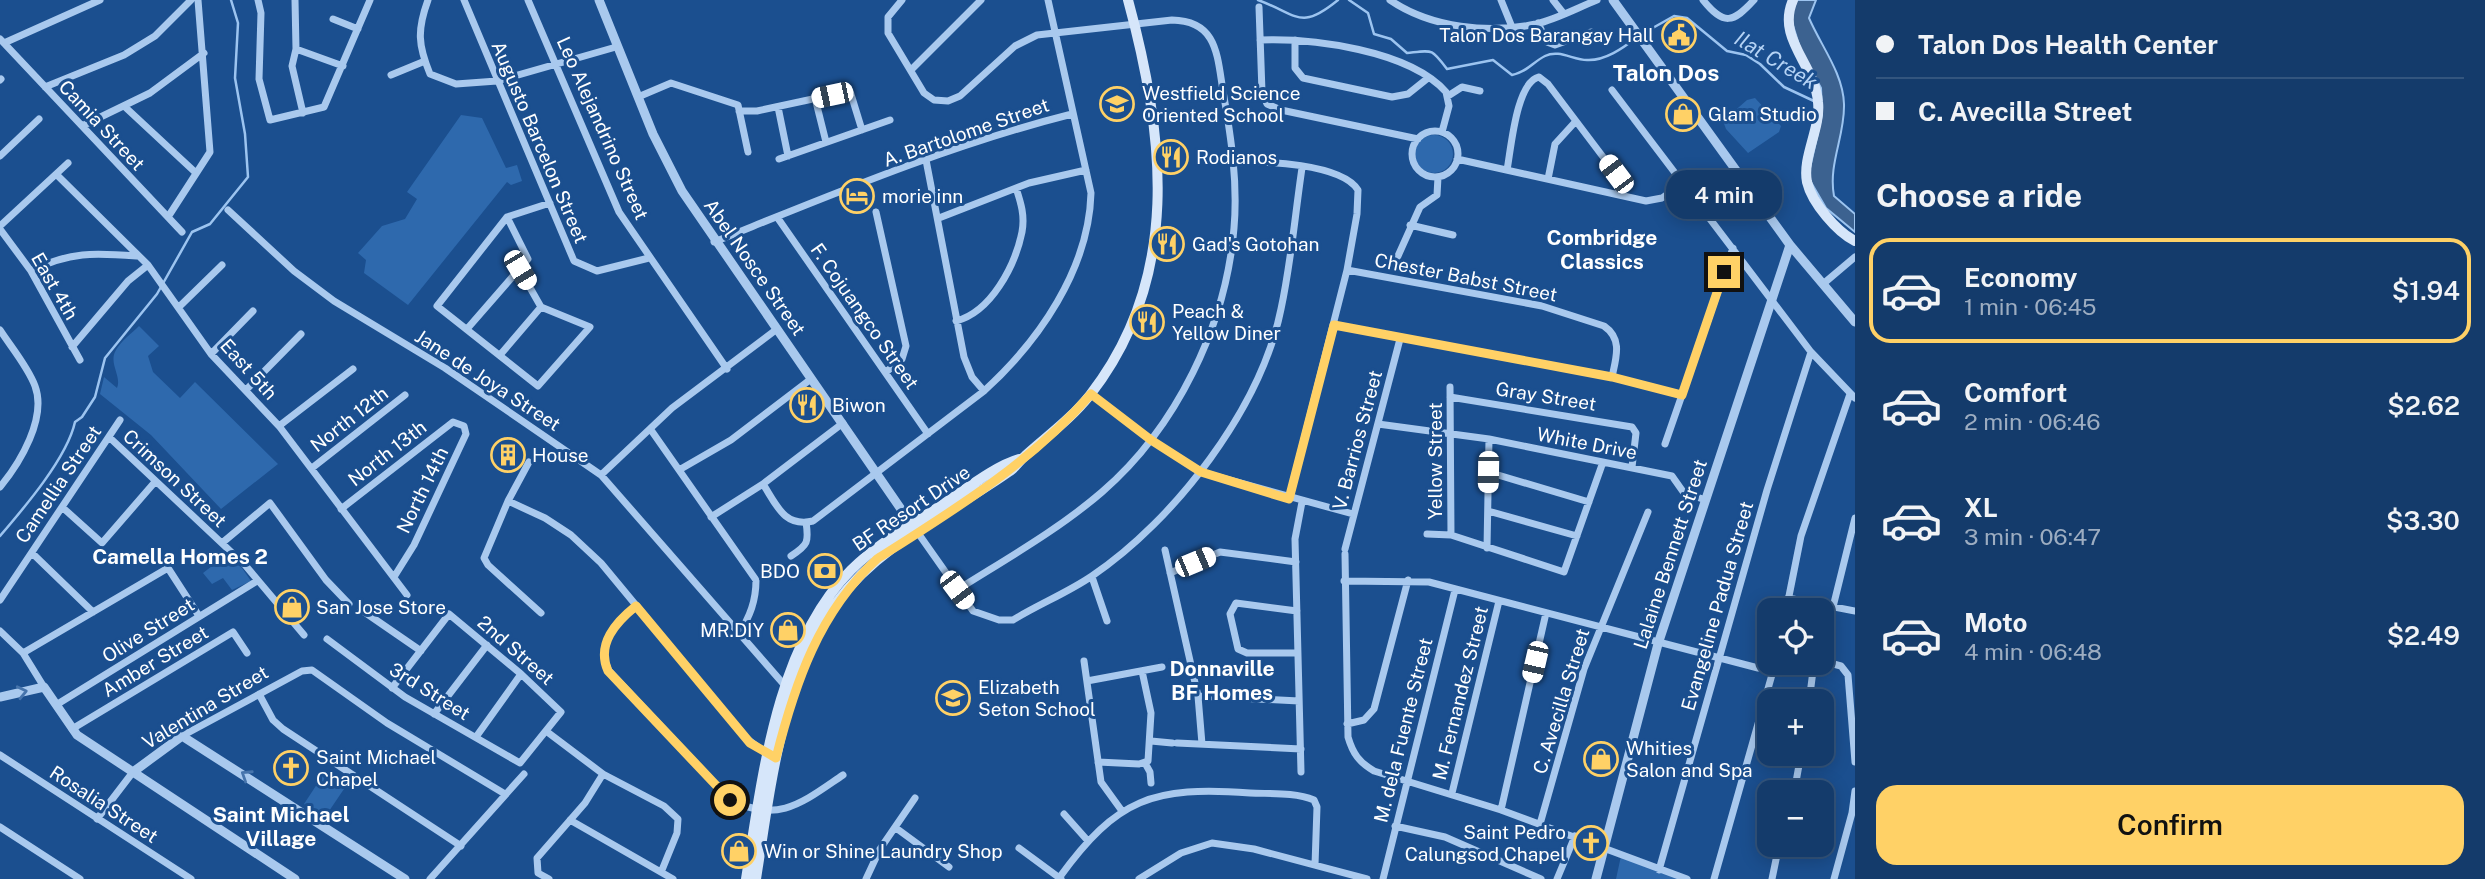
<!DOCTYPE html>
<html lang="en">
<head>
<meta charset="utf-8">
<style>
	:root { --surface:#143b6b; --page:#214673; --text:#f1f3f6; --muted:#9dadc1; --line:#33557e; --accent:#ffd166 }
	body { margin:0; font-family:"Public Sans",sans-serif; background:var(--page); color:var(--text); height:100vh; display:flex; flex-direction:column; font-size:26px; white-space:nowrap }
	* { box-sizing:border-box; margin:0 }
	p { font-size:23px; color:var(--muted) }
	.icon { flex:none; width:38px; height:38px; fill:none; stroke:currentColor; stroke-width:2; stroke-linecap:round; stroke-linejoin:round }
	.map { position:relative; flex:1; overflow:hidden }
	.details { display:flex; flex-direction:column; background:var(--surface); width:630px }
	.details>* { flex:none }
	.top-card { display:grid; align-content:center; height:154px; padding:0 21px; background:var(--surface) }
	.fabs { position:absolute; left:1757px; top:598px; display:grid; gap:14px }
	.fabs a { display:grid; place-items:center; width:77px; height:77px; border-radius:14px; background:var(--surface); box-shadow:0 4px 18px #0003,0 0 0 2px var(--line); font-size:35px }
	.end { position:absolute; width:32px; height:32px; margin:-16px; border:9px solid #ffd166; background:#111; box-shadow:0 0 0 4px #111 }
	.from { border-radius:50% }
	.bubble { position:absolute; height:49px; border-radius:21px; background:var(--surface); box-shadow:0 4px 18px #0003,0 0 0 2px var(--line); font-size:23px; font-weight:600; line-height:49px; text-align:center }
	.car { position:absolute; width:21px; height:42px; margin:-21px -10px; border-radius:9px; box-shadow:0 0 5px 2px #0007; background:linear-gradient(#fff 24%,#345 0 40%,#fff 0 76%,#345 0 86%,#fff 0) }
	.top-card b { display:flex; align-items:center; gap:24px; height:66px; font-size:26px }
	.top-card b+b { border-top:2px solid var(--line) }
	.top-card i { width:18px; height:18px; background:var(--text) }
	ul { padding:0; list-style:none }
	li { display:flex; align-items:center; gap:21px; height:105px; margin:0 14px 10px; padding:0 7px; border:4px solid transparent; border-radius:21px }
	li div { flex:1 }
	li b { display:block; font-size:26px }
	li em { font-style:normal; font-weight:600 }
	li.selected { border-color:var(--accent) }
	li>.icon { width:63px; height:63px; stroke-width:1.5 }
	h2 { padding:0 21px; font-size:32px; line-height:84px }
	.primary-button { display:flex; gap:14px; margin-top:auto; padding:14px 21px }
	.primary-button a { flex:1; height:80px; border-radius:21px; background:var(--accent); color:#111; font-size:28px; font-weight:600; line-height:80px; text-align:center }
	main { display:flex; flex:1; min-height:0 }
	.map>svg:first-child { display:block }
	.green { fill:#2e69ad }
	.water { fill:#3c6290; stroke:#9cc4f0; stroke-width:2 }
	.lines { fill:none; stroke-linecap:round; stroke-linejoin:round }
	.stream { stroke:#9cc4f0; stroke-width:2.5 }
	.minor { stroke:#a9c9ee; stroke-width:7 }
	.tertiary { stroke:#a9c9ee; stroke-width:9 }
	.secondary { stroke:#d6e6fa; stroke-width:10 }
	.oneway { stroke:#4674ac }
	.route { stroke:#ffd166; stroke-width:9 }
	.labels { text-anchor:middle; dominant-baseline:central; stroke-width:6; stroke-linejoin:round; paint-order:stroke }
	.poi-label { font-size:19px; fill:#fff; stroke:#1b4f8f; text-anchor:start }
	.street-label { font-size:19px; fill:#fff; stroke:#1b4f8f }
	.water-label { font-size:21px; font-style:italic; fill:#b5d3f5; stroke:#1b4f8f }
	.neighbourhood-label { font-size:21px; font-weight:bold; fill:#fff; stroke:#1b4f8f }
	.quarter-label { font-size:23px; font-weight:bold; fill:#fff; stroke:#1b4f8f }
</style>
</head>
<body>
<main>
<div class="map">
<svg width="1855" height="879" viewBox="0 0 1855 879">
	<rect width="100%" height="100%" fill="#1b4f8f"/>
	<path class="green" d="M1755 98 1781 126 1779 132 1748 153 1726 129 1723 121 1747 100Z
		M461 115 482 118 506 168 517 165 522 181 511 185 507 182 408 305 364 273 366 260 358 253 382 226 405 219 417 199 407 192Z
		M1415 154a19 19 0 1 1 38 0a19 19 0 1 1-38 0Z
		M139 326 159 346 148 356 153 372 180 398 195 382 278 464 221 509 151 435 100 394 104 377 117 388C122 376 108 363 116 350 121 341 132 333 139 326Z
		M225 556 242 568 251 581 232 590 223 578 212 584 203 573Z
		M325 772 346 786 325 817 304 804Z
		M1621 856 1688 879H1616Z"/>
	<path class="water" d="M1797 0H1816L1809 18C1821 46 1843 73 1844 104 1845 136 1828 164 1834 196L1855 214V232L1826 208 1808 177 1822 115 1821 88 1801 51 1790 16Z"/>
	<g class="lines">
		<path class="stream" d="M1258 0C1299 15 1300 31 1338 0
			M1349 0 1368 13 1374 34 1391 39 1407 53C1433 50 1431 48 1447 69L1493 60 1512 75C1527 72 1533 62 1545 56 1559 49 1573 60 1587 60 1605 61 1623 48 1636 38
			M1642 34 1674 16 1687 18 1727 51 1746 55 1760 64 1784 87 1816 102
			M0 536C24 508 67 458 75 422L82 417 95 397 105 358 157 294 192 232 210 224 248 177 245 134 235 78 238 23 231 0"/>
		<path class="minor" d="M258 0 261 13 259 79 270 120 324 107 370 0
			M295 0 296 49 292 66 303 113
			M428 0C417 30 418 45 430 74L456 84 497 81 616 47
			M464 0 574 261 597 271 649 258
			M528 0 619 212 727 369
			M902 0 888 17V33L924 93 934 100 948 101 960 96 1015 46 1037 35 1172 20C1217 21 1217 54 1223 91 1231 137 1238 182 1234 228 1226 326 1176 428 1102 492 1058 530 1006 559 957 590
			M1390 0C1431 28 1489 34 1536 24 1557 19 1577 8 1597 0
			M1501 0 1512 27
			M1553 0 1564 14
			M1703 0C1724 26 1733 23 1754 0
			M1259 7 1262 92 1267 104 1281 110 1418 139
			M333 19 358 29
			M1538 23 1547 42 1555 45 1591 32
			M0 39 182 232
			M1260 40C1312 38 1409 50 1446 92L1449 106 1442 132
			M1295 40V68L1303 78 1392 97 1408 94 1428 78
			M4 43 100 0
			M296 49 343 66
			M911 70 981 0
			M391 75 425 61
			M0 80 1 79
			M45 87 124 55 155 36 191 0
			M1612 90 1811 352 1855 398
			M1448 96 1462 87 1480 91
			M638 97 671 83 738 105 748 152
			M815 98 826 142
			M124 106 196 173
			M778 107 788 156
			M739 111H757L850 91 862 130
			M82 126 150 93 204 53
			M1412 154a23 23 0 1 1 46 0a23 23 0 1 1-46 0Z
			M0 156 39 119
			M779 159 890 120
			M1457 159 1646 201 1662 198 1683 183
			M926 160 964 357 972 377 984 391
			M1235 163C1263 160 1342 164 1358 190L1357 214 1347 270 1289 498
			M1507 170C1511 150 1516 82 1539 77L1548 84 1616 174 1620 195
			M57 175 148 265 211 354 279 426 407 595
			M1548 179 1555 144 1576 121
			M228 210 294 271 334 301 445 368 601 475 787 688
			M876 212 906 346 902 359 886 372
			M168 217 210 152 198 0
			M777 217 928 434
			M939 218 1029 183 1086 170
			M1410 225 1453 235
			M0 226 68 163
			M0 229 31 271 80 360
			M714 242C831 195 949 145 1072 114
			M1398 256 1420 207 1437 195 1438 177
			M520 270 541 307 590 327 538 386 437 306 507 217 550 203
			M1347 270 1542 306 1604 326C1623 339 1616 358 1612 377
			M31 271C70 251 95 253 138 256
			M1823 284 1855 257
			M180 306 222 265
			M956 321C991 312 1015 266 1022 232 1025 216 1021 203 1016 188
			M1333 325 1612 377 1682 395
			M467 329 528 259 507 217
			M0 330C11 347 28 367 35 386 47 418 20 463 0 487
			M72 347 128 281 148 265
			M211 354 253 311
			M500 355 541 307
			M1450 387 1451 535
			M246 390 301 334
			M1091 394 1151 440 1201 472 1353 514
			M1450 397 1632 427 1636 433 1632 467
			M1378 424 1489 439 1672 476 1684 493 1706 500
			M279 426 353 369
			M651 430 756 580C756 601 750 616 739 634
			M109 437 245 565 304 635
			M1665 444 1733 248
			M529 462 508 501 484 558 488 565 541 613
			M312 468 405 395
			M679 470 731 440 811 379
			M1488 472 1589 502
			M601 475 672 408 777 329
			M763 484C776 504 784 528 813 521L984 391C1039 341 1089 269 1091 193L1048 0
			M508 501 545 518 571 535 601 563 746 738 770 756
			M62 507 102 543 154 483
			M341 509 453 422 464 426 466 434 414 545 394 577
			M1488 511 1577 536
			M711 517 763 484 843 423
			M918 533 973 611 999 620H1013C1039 604 1067 593 1092 576 1175 520 1261 408 1281 309 1291 263 1295 215 1302 168
			M1427 534 1451 535 1564 572 1603 462
			M222 543 270 503 326 580 349 604
			M1487 548 1489 439
			M1345 549 1400 339
			M1165 550 1198 696 1202 744
			M32 553 93 612
			M1345 554 1348 737C1353 754 1359 762 1374 771L1501 810 1687 879
			M791 556C808 545 809 542 806 522
			M1170 573 1220 552 1296 562
			M1092 577 1107 621
			M1344 581 1429 582 1758 668 1807 663
			M1788 598 1855 611
			M0 600 120 420
			M636 606C615 622 596 644 609 671L730 800C779 824 803 802 843 775
			M1833 607 1855 518
			M360 609 421 651
			M1297 611 1236 603 1230 614 1238 649 1247 653H1298
			M1786 611 1801 536 1850 394
			M0 631 23 653 44 687
			M327 639 405 697 520 763 561 712 521 674 449 614 392 688
			M23 653 168 568 199 616
			M1084 661 1101 782 1122 811
			M1822 661 1841 666 1848 675 1855 762
			M1087 681 1162 667
			M259 694 273 720 283 729 461 846
			M1198 696 1299 701
			M1809 702 1814 663
			M56 705 257 581
			M434 714 487 645
			M1347 724 1364 720 1374 709 1408 580
			M72 729 233 632 247 653
			M546 731 603 774 664 806 678 819 677 833 662 870
			M182 736 302 671 312 670 387 723 505 794
			M476 737 521 674
			M1151 741 1172 743
			M1177 743 1301 749
			M0 755 191 879
			M1098 762 1139 764 1148 761 1151 713 1142 671
			M1145 763 1150 772 1151 783
			M1301 772 1295 539 1302 502
			M1452 793 1499 601
			M1794 793 1801 754
			M1501 810 1546 613
			M1064 814 1088 841
			M97 819 133 772
			M570 820 673 879
			M1540 824 1584 669 1648 512
			M1395 826 1445 837 1541 879
			M0 827 80 879
			M896 828 949 867
			M1019 848 1061 879
			M1659 870 1767 490 1811 352
			M1059 878C1117 798 1153 786 1250 793 1270 794 1295 792 1314 800L1317 807 1315 865
			M430 879 524 774
			M549 879 538 873 537 858 585 803 603 774
			M866 879 880 849 915 798
			M1139 879 1181 853 1212 843 1254 849 1367 879
			M1383 879 1455 590
			M1557 879 1575 836
			M1714 879 1775 664
			M1772 879 1779 845
			M1834 879 1852 813 1855 791"/>
		<path class="tertiary" d="M599 0 653 134 682 191 914 528
			M1613 0 1790 245 1855 322
			M0 697 44 687 77 735 295 879
			M133 772 182 736 405 879
			M1596 879 1658 644 1790 245"/>
		<path class="secondary" d="M1793 0C1776 39 1815 64 1818 102 1821 128 1802 157 1807 182 1812 203 1837 232 1855 241
			M746 879C762 780 776 645 851 570 876 545 907 527 937 508 961 493 994 466 1019 459
			M756 879C770 790 782 676 837 602 880 544 952 512 1010 471 1016 467 1019 461 1025 456 1047 436 1071 419 1090 395 1182 277 1165 135 1128 0"/>
	</g>
	<defs><path id="oneway-chevron" d="M-2-3.5L2.5 0L-2 3.5" fill="none" stroke-width="1.6" stroke-linecap="round" stroke-linejoin="round" transform="scale(1.75)"/></defs>
	<g class="oneway">
		<use href="#oneway-chevron" transform="translate(22 692) rotate(-13)"/>
		<use href="#oneway-chevron" transform="translate(246 775) rotate(-147)"/>
	</g>
	<g class="lines">
		<path class="route" d="M730 800 608 671C596 644 616 622 636 606L750 743 776 758C795 683 819 612 877 559 954 510 1031 463 1091 394L1151 440 1201 472 1289 499 1334 325 1612 377 1682 395 1724 272"/>
	</g>
	<defs>
		<g id="civic-ring" transform="scale(1.75)"><circle r="9.5" fill="#1b4f8f" stroke="#ffd166" stroke-width="1.5"/><path d="M-.6-6.5H3V-4.5H.6V-3L4-1V1h2V6H-6V1h2V-1L-.6-3ZM-1.2 2.5V6h2.4V2.5Z" fill="#ffd166"/></g>
		<g id="school-ring" transform="scale(1.75)"><circle r="9.5" fill="#1b4f8f" stroke="#ffd166" stroke-width="1.5"/><path d="M0-5L7-2L0 1L-7-2ZM-4 1L0 2.5L4 1V4Q0 6-4 4Z" fill="#ffd166"/></g>
		<g id="shop-ring" transform="scale(1.75)"><circle r="9.5" fill="#1b4f8f" stroke="#ffd166" stroke-width="1.5"/><path d="M-5-2.5h2.3a2.7 3.5 0 0 1 5.4 0H5L5.5 6h-11ZM-1.5-2.5h3a1.5 2.3 0 0 0-3 0Z" fill="#ffd166"/></g>
		<g id="restaurant-ring" transform="scale(1.75)"><circle r="9.5" fill="#1b4f8f" stroke="#ffd166" stroke-width="1.5"/><path d="M-5-6h1v4h1v-4h1v4h1v-4h1v5L-1.5 .5V6h-2V.5L-5-1ZM5-6V6H3V1.5H1.5Q1.5-4 5-6Z" fill="#ffd166"/></g>
		<g id="hotel-ring" transform="scale(1.75)"><circle r="9.5" fill="#1b4f8f" stroke="#ffd166" stroke-width="1.5"/><path d="M-6-4.5h1.5V1H6V5H4.5V3h-9V5H-6ZM-4 0a1.8 1.8 0 1 1 3.6 0ZM.5 0V-2.5h3Q6-2.5 6 0Z" fill="#ffd166"/></g>
		<g id="building-ring" transform="scale(1.75)"><circle r="9.5" fill="#1b4f8f" stroke="#ffd166" stroke-width="1.5"/><path d="M-4-6H4V6H1V3H-1V6H-4ZM-2.5-4.3h1.7v1.8h-1.7ZM.8-4.3h1.7v1.8H.8ZM-2.5-1h1.7V.8h-1.7ZM.8-1h1.7V.8H.8Z" fill="#ffd166"/></g>
		<g id="bank-ring" transform="scale(1.75)"><circle r="9.5" fill="#1b4f8f" stroke="#ffd166" stroke-width="1.5"/><path d="M-6-4H6V4H-6ZM0-2.3a2.3 2.3 0 1 0 0 4.6a2.3 2.3 0 1 0 0-4.6Z" fill="#ffd166"/></g>
		<g id="church-ring" transform="scale(1.75)"><circle r="9.5" fill="#1b4f8f" stroke="#ffd166" stroke-width="1.5"/><path d="M-1.2-6h2.4v3.5h3.3v2.4h-3.3V6h-2.4V-.1h-3.3v-2.4h3.3Z" fill="#ffd166"/></g>
	</defs>
	<g fill-rule="evenodd">
		<use href="#civic-ring" x="1679" y="35"/>
		<use href="#school-ring" x="1117" y="104"/>
		<use href="#shop-ring" x="1683" y="114"/>
		<use href="#restaurant-ring" x="1171" y="157"/>
		<use href="#hotel-ring" x="857" y="196"/>
		<use href="#restaurant-ring" x="1167" y="244"/>
		<use href="#restaurant-ring" x="1147" y="322"/>
		<use href="#restaurant-ring" x="807" y="405"/>
		<use href="#building-ring" x="508" y="455"/>
		<use href="#bank-ring" x="825" y="571"/>
		<use href="#shop-ring" x="292" y="607"/>
		<use href="#shop-ring" x="788" y="630"/>
		<use href="#school-ring" x="953" y="698"/>
		<use href="#shop-ring" x="1601" y="759"/>
		<use href="#church-ring" x="291" y="768"/>
		<use href="#church-ring" x="1591" y="843"/>
		<use href="#shop-ring" x="739" y="851"/>
	</g>
	<g class="labels">
		<g class="poi-label">
			<text x="1654" y="35" text-anchor="end">Talon Dos Barangay Hall</text>
			<text x="1142" y="93">Westfield Science<tspan x="1142" dy="22">Oriented School</tspan></text>
			<text x="1708" y="114">Glam Studio</text>
			<text x="1196" y="157">Rodianos</text>
			<text x="882" y="196">morie inn</text>
			<text x="1192" y="244">Gad's Gotohan</text>
			<text x="1172" y="311">Peach &amp;<tspan x="1172" dy="22">Yellow Diner</tspan></text>
			<text x="832" y="405">Biwon</text>
			<text x="532" y="455">House</text>
			<text x="800" y="571" text-anchor="end">BDO</text>
			<text x="316" y="607">San Jose Store</text>
			<text x="764" y="630" text-anchor="end">MR.DIY</text>
			<text x="978" y="687">Elizabeth<tspan x="978" dy="22">Seton School</tspan></text>
			<text x="1626" y="748">Whities<tspan x="1626" dy="22">Salon and Spa</tspan></text>
			<text x="316" y="757">Saint Michael<tspan x="316" dy="22">Chapel</tspan></text>
			<text x="1566" y="832" text-anchor="end">Saint Pedro<tspan x="1566" dy="22">Calungsod Chapel</tspan></text>
			<text x="764" y="851">Win or Shine Laundry Shop</text>
		</g>
		<g class="street-label">
			<text transform="translate(102 125) rotate(47)">Camia Street</text>
			<text transform="translate(603 128) rotate(66)">Leo Alejandrino Street</text>
			<text transform="translate(966 132) rotate(-19)">A. Bartolome Street</text>
			<text transform="translate(540 142) rotate(67)">Augusto Barcelon Street</text>
			<text transform="translate(755 267) rotate(55)">Abel Nosce Street</text>
			<text transform="translate(1466 277) rotate(11)">Chester Babst Street</text>
			<text transform="translate(55 286) rotate(60)">East 4th</text>
			<text transform="translate(865 316) rotate(55)">F. Cojuangco Street</text>
			<text transform="translate(249 369) rotate(48)">East 5th</text>
			<text transform="translate(488 380) rotate(33)">Jane de Joya Street</text>
			<text transform="translate(1546 396) rotate(9)">Gray Street</text>
			<text transform="translate(349 419) rotate(-38)">North 12th</text>
			<text transform="translate(1357 440) rotate(-75)">V. Barrios Street</text>
			<text transform="translate(1587 443) rotate(11)">White Drive</text>
			<text transform="translate(387 453) rotate(-38)">North 13th</text>
			<text transform="translate(1435 461) rotate(-90)">Yellow Street</text>
			<text transform="translate(175 478) rotate(43)">Crimson Street</text>
			<text transform="translate(58 484) rotate(-56)">Camellia Street</text>
			<text transform="translate(422 490) rotate(-64)">North 14th</text>
			<text transform="translate(911 508) rotate(-34)">BF Resort Drive</text>
			<text transform="translate(1670 554) rotate(-72)">Lalaine Bennett Street</text>
			<text transform="translate(1717 606) rotate(-74)">Evangeline Padua Street</text>
			<text transform="translate(148 630) rotate(-32)">Olive Street</text>
			<text transform="translate(516 650) rotate(41)">2nd Street</text>
			<text transform="translate(155 661) rotate(-31)">Amber Street</text>
			<text transform="translate(430 691) rotate(32)">3rd Street</text>
			<text transform="translate(1460 693) rotate(-76)">M. Fernandez Street</text>
			<text transform="translate(1561 701) rotate(-73)">C. Avecilla Street</text>
			<text transform="translate(205 707) rotate(-31)">Valentina Street</text>
			<text transform="translate(1403 730) rotate(-76)">M. dela Fuente Street</text>
			<text transform="translate(104 804) rotate(33)">Rosalia Street</text>
		</g>
		<g class="water-label">
			<text transform="translate(1776 60) rotate(31)">Ilat Creek</text>
		</g>
		<g class="neighbourhood-label">
			<text x="1602" y="237">Combridge<tspan x="1602" dy="24">Classics</tspan></text>
			<text x="180" y="556">Camella Homes 2</text>
			<text x="1222" y="668">Donnaville<tspan x="1222" dy="24">BF Homes</tspan></text>
			<text x="281" y="814">Saint Michael<tspan x="281" dy="24">Village</tspan></text>
		</g>
		<g class="quarter-label">
			<text x="1666" y="72">Talon Dos</text>
		</g>
	</g>
</svg>
<div class="fabs">
<a><svg class="icon" aria-label="locate" viewBox="0 0 24 24"><circle cx="12" cy="12" r="6"/><path d="M12 2v4M12 18v4M2 12h4M18 12h4"/></svg></a>
<a>+</a>
<a>−</a>
</div>
<i class="end from" style="left:730px;top:800px"></i>
<i class="end" style="left:1724px;top:272px"></i>
<div class="bubble" style="left:1666px;top:170px;width:116px">4 min</div>
<i class="car" style="left:832px;top:95px;rotate:258deg"></i>
<i class="car" style="left:1616px;top:174px;rotate:323deg"></i>
<i class="car" style="left:520px;top:270px;rotate:149deg"></i>
<i class="car" style="left:1488px;top:472px;rotate:181deg"></i>
<i class="car" style="left:1195px;top:562px;rotate:67deg"></i>
<i class="car" style="left:957px;top:590px;rotate:143deg"></i>
<i class="car" style="left:1535px;top:662px;rotate:193deg"></i>
</div>
<section class="details">
<div class="top-card">
<b><i class="from"></i>Talon Dos Health Center</b>
<b><i></i>C. Avecilla Street</b>
</div>
<h2>Choose a ride</h2>
<ul>
<li class="selected"><svg class="icon" aria-label="car" viewBox="0 0 24 24"><path d="M5 17H2v-5l4-1 3-4h7l3 4 3 1v5h-3M9 17h6M6 11h13"/><circle cx="7" cy="17" r="2"/><circle cx="17" cy="17" r="2"/></svg><div><b>Economy</b><p>1 min · 06:45</p></div><em>$1.94</em></li>
<li><svg class="icon" aria-label="car" viewBox="0 0 24 24"><path d="M5 17H2v-5l4-1 3-4h7l3 4 3 1v5h-3M9 17h6M6 11h13"/><circle cx="7" cy="17" r="2"/><circle cx="17" cy="17" r="2"/></svg><div><b>Comfort</b><p>2 min · 06:46</p></div><em>$2.62</em></li>
<li><svg class="icon" aria-label="car" viewBox="0 0 24 24"><path d="M5 17H2v-5l4-1 3-4h7l3 4 3 1v5h-3M9 17h6M6 11h13"/><circle cx="7" cy="17" r="2"/><circle cx="17" cy="17" r="2"/></svg><div><b>XL</b><p>3 min · 06:47</p></div><em>$3.30</em></li>
<li><svg class="icon" aria-label="car" viewBox="0 0 24 24"><path d="M5 17H2v-5l4-1 3-4h7l3 4 3 1v5h-3M9 17h6M6 11h13"/><circle cx="7" cy="17" r="2"/><circle cx="17" cy="17" r="2"/></svg><div><b>Moto</b><p>4 min · 06:48</p></div><em>$2.49</em></li>
</ul>
<div class="primary-button"><a>Confirm</a></div>
</section>
</main>
</body>
</html>
